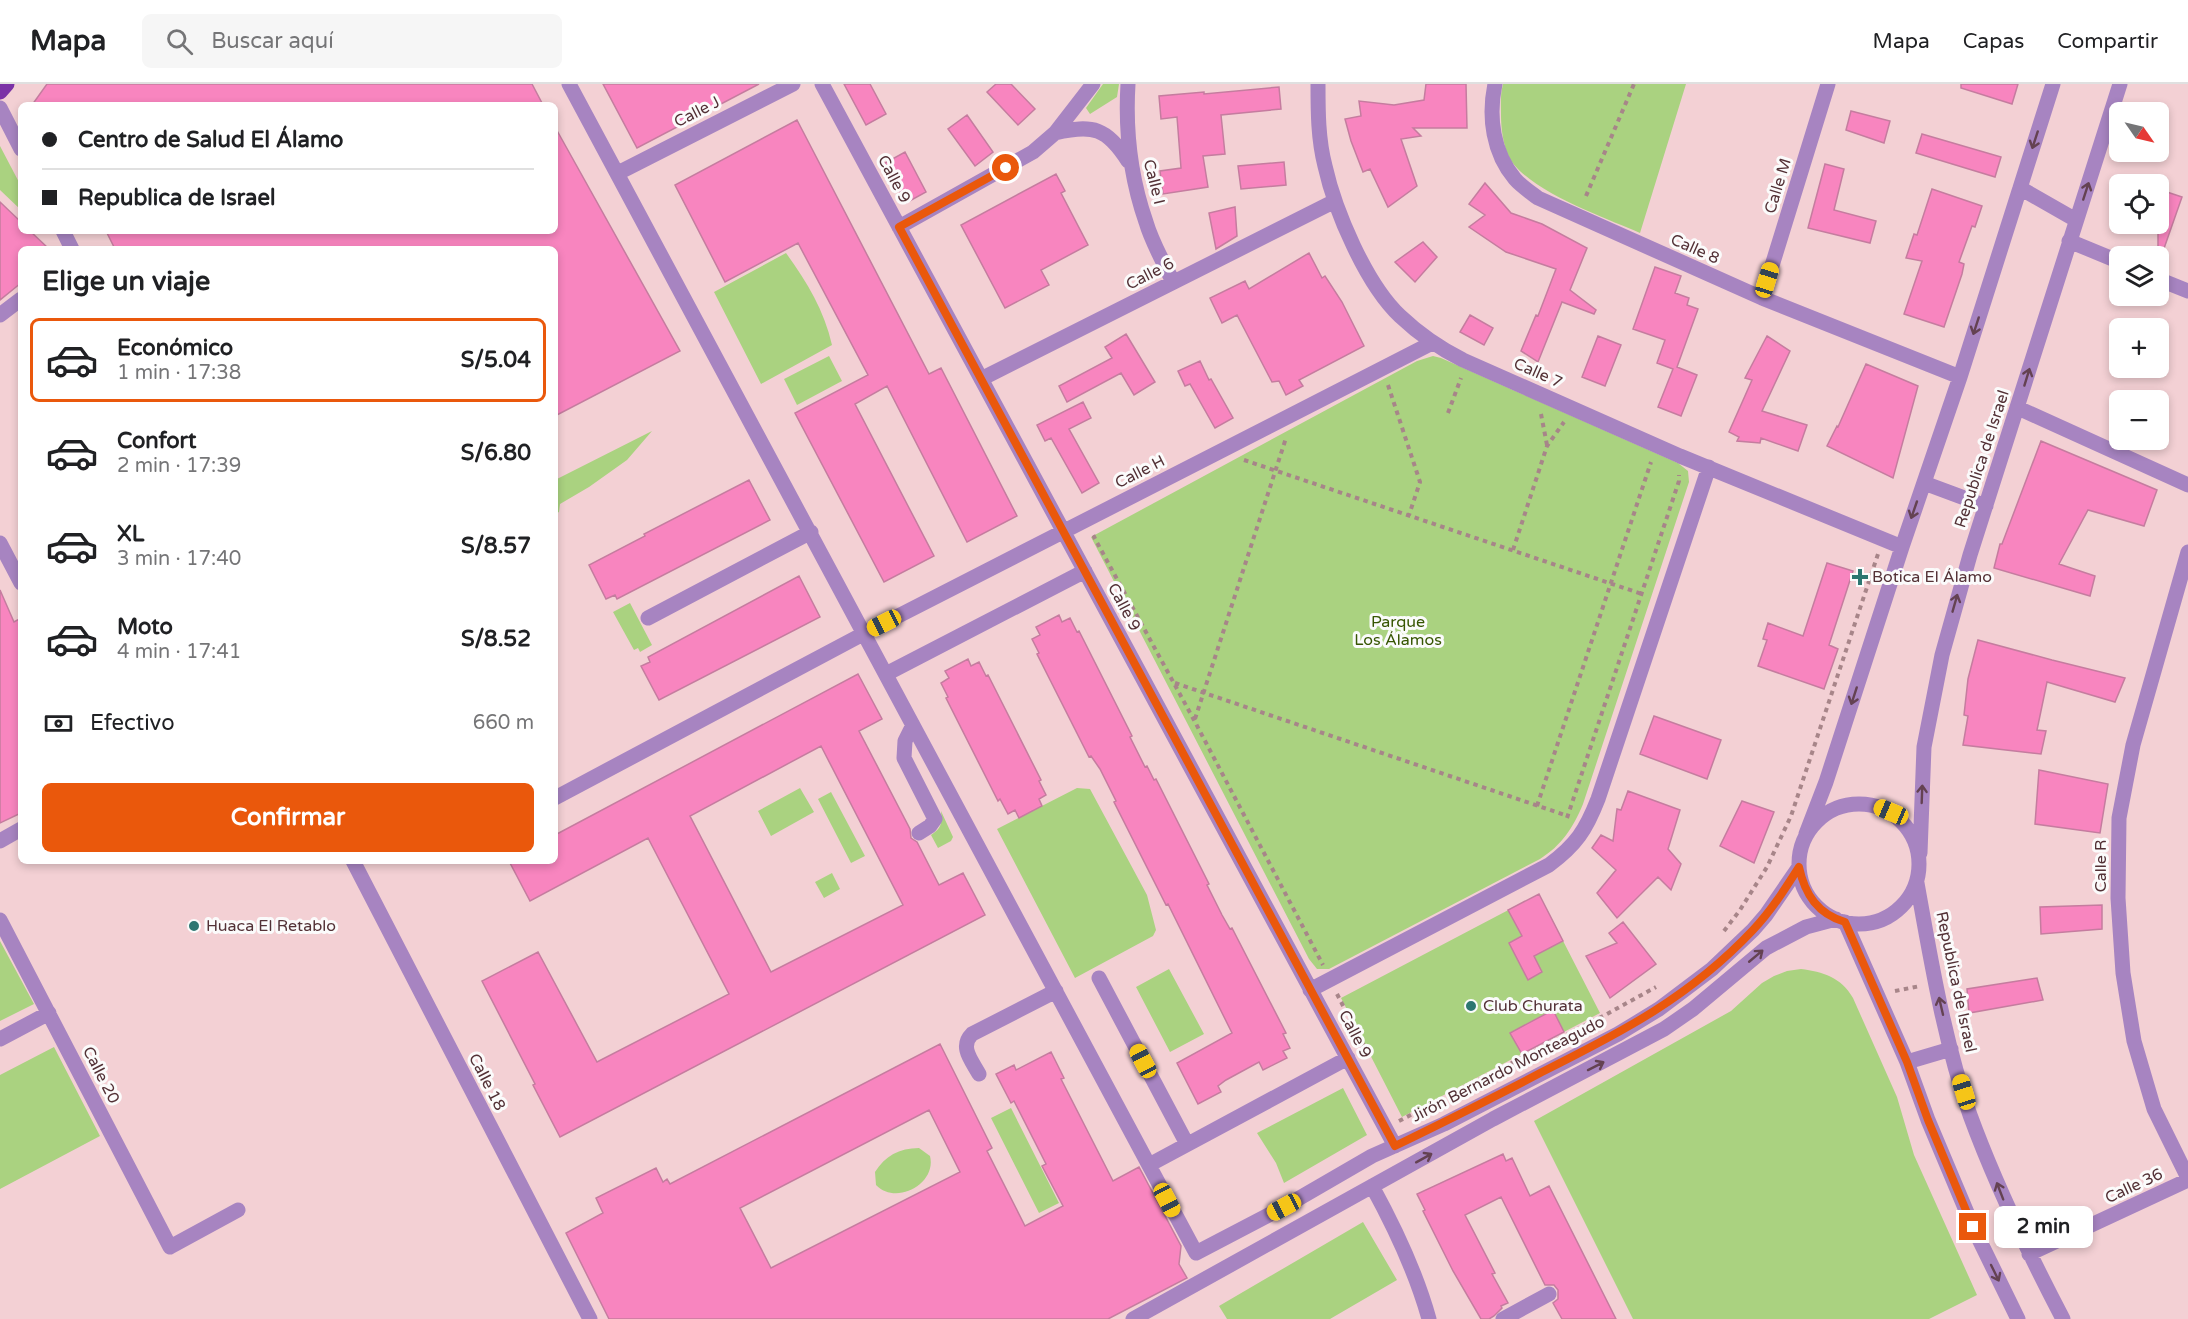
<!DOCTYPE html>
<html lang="es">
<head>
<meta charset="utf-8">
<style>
	:root { --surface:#fff; --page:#f6f6f6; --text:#202124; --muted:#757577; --line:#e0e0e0; --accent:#ea580c }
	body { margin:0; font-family:"Varela Round",sans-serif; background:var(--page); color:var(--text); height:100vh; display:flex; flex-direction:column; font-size:22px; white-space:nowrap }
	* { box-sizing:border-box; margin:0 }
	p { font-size:20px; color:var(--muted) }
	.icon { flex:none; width:33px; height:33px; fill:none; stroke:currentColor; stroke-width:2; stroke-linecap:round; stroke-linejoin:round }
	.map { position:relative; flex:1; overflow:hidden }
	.details { position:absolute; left:18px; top:162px; width:540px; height:618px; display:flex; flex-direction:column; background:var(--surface); border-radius:9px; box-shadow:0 3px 9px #0003 }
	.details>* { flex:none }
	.hud { position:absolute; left:18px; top:18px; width:540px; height:132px; border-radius:9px; box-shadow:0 3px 9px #0003; display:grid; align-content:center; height:132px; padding:0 24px; background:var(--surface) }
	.needle { width:39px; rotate:124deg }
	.fabs { position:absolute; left:2109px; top:18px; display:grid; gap:12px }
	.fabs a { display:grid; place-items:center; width:60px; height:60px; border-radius:9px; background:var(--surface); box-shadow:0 3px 9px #0003; font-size:30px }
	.end { position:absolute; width:27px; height:27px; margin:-14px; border:8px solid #ea580c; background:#fff; box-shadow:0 0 0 3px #fff }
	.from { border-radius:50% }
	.bubble { position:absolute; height:42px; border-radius:9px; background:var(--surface); box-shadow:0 3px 9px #0003; font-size:20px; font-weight:700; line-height:42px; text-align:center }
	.car { position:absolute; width:18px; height:36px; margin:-18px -9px; border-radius:8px; box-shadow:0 0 4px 2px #0007; background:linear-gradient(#f5c518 24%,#345 0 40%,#f5c518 0 76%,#345 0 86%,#f5c518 0) }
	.hud b { display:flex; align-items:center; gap:21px; height:57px; font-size:22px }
	.hud b+b { border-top:2px solid var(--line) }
	.hud i { width:15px; height:15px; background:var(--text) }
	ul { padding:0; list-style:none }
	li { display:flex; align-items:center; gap:18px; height:84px; margin:0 12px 9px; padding:0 12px; border:3px solid transparent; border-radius:9px }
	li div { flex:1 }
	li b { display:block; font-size:22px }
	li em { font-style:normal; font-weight:700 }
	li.active { border-color:var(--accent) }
	li>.icon { width:54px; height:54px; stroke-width:1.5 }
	h2 { padding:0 24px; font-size:27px; line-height:72px }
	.pay { display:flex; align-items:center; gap:15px; height:66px; padding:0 24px; font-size:22px }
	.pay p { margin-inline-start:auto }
	.button { display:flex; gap:12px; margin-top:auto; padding:12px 24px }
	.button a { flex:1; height:69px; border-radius:9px; background:var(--accent); color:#fff; font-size:24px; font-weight:700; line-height:69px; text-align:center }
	header { display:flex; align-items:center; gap:36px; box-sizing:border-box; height:84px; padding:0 30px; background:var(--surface); border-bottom:2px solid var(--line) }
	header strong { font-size:28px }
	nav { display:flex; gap:33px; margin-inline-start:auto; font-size:21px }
	.search { width:420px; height:54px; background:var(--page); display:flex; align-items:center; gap:15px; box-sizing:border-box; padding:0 21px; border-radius:9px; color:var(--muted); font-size:22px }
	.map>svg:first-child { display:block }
	.green { fill:#aad280 }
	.building { fill:#f885bf; stroke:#c57c9f; stroke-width:1.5; fill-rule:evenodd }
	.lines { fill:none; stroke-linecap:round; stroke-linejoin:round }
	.path { stroke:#a78589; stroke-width:4; stroke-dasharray:4.5 4.5; stroke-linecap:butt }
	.minor { stroke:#a784c1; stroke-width:15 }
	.major { stroke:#7b32a6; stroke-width:15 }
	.oneway { stroke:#644252 }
	.route { stroke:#ea580c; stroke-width:8 }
	.poi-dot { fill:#2d7671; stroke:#fbfbfb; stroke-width:2 }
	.labels { text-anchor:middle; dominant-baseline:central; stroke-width:6; stroke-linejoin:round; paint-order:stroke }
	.street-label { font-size:16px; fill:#533136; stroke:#fbfbfb }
	.poi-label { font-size:16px; fill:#533136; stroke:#fbfbfb; text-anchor:start }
	.park-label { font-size:16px; fill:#375602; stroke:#fbfbfb }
</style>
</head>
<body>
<header>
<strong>Mapa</strong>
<div class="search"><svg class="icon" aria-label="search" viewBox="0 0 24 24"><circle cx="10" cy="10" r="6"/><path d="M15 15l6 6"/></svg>Buscar aquí</div>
<nav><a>Mapa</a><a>Capas</a><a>Compartir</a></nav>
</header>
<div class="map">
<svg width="2188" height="1235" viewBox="0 0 2188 1235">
	<rect width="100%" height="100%" fill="#f3d0d4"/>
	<path class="green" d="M1103 0H1119L1117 13 1090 30 1086 24Z
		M1503 0H1686L1640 149C1606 134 1521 105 1507 69 1503 58 1501 44 1501 32 1501 21 1500 11 1503 0Z
		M0 62 21 102V126L0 106Z
		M786 169C807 198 824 226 832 261L761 300 714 208Z
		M829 272 842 297 797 321 784 295Z
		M1433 272 1441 274 1678 379 1688 387 1689 398 1583 720C1573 744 1562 761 1540 775L1329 885H1317L1309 875 1091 453 1417 277Z
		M652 347 627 376 589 403 560 420 559 428 555 430V396Z
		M630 519 652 561 640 568 638 564 634 566 613 528Z
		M800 704 814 728 771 752 758 727Z
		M1077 704 1090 705 1147 811 1156 846 1153 852 1075 894 997 745Z
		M831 708 865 772 851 779 818 715Z
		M941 727 953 753 951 757 938 764 931 751C942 744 942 739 941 727Z
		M832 789 840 805 824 814 815 798Z
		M1539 810 1600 929 1402 1033 1341 914Z
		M0 857 34 920 0 937Z
		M1169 885 1204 950 1170 968 1136 903Z
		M1801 885C1823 888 1841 893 1853 914L1897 1013 1914 1071 1977 1211 1929 1235H1633L1534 1037 1731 927 1762 899 1774 892 1787 887Z
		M54 963 100 1052 0 1105V991Z
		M1343 1004 1367 1051 1284 1099 1276 1079 1257 1049Z
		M1011 1024 1059 1119 1039 1129 991 1034Z
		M919 1064 930 1072C937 1100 896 1122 876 1101L875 1088C885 1072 899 1064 919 1064Z
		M1363 1138 1397 1196 1330 1235H1227L1219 1222Z"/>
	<path class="building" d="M47 0H532L543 21H32Z
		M603 0H759L637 64Z
		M844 0H870L886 30 866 41Z
		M996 0H1011L1035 25 1018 41 987 8Z
		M1426 0H1466L1467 44H1413L1421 52 1401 55 1417 102 1388 123 1370 85 1363 88 1351 57 1345 35 1361 32 1359 17 1394 21 1424 16Z
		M1961 0H2018L2012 20 1961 4Z
		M1279 3 1281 25 1221 31 1225 70 1203 72 1208 103 1163 110 1160 87 1181 84 1177 33 1161 35 1159 12 1204 8V10Z
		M1851 27 1890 37 1884 59 1846 46Z
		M967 31 993 68 975 82 948 45Z
		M797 36 929 290 941 284 1017 432 967 458 887 302 855 320 934 472 884 498 795 329 868 291 798 159 725 198 675 101Z
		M555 43 680 267 555 332V165H115L106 147H555Z
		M1922 50 2001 73 1995 93 1916 69Z
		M905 68 926 108 906 119 885 79Z
		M1284 78 1286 101 1241 105 1238 82Z
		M1825 80 1844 85 1834 126 1876 137 1870 159 1808 144Z
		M1056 90 1065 107 1061 109 1088 161 1041 186 1049 201 1005 224 961 141Z
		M1485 99 1511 129 1542 140 1587 164 1570 206 1596 226 1594 230 1562 218 1538 278 1521 267 1536 231 1538 232 1556 185 1506 168 1469 143 1485 131 1469 120Z
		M1932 105 1982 122 1975 143 1972 142 1959 178 1964 180 1962 190 1944 243 1904 230 1922 177 1906 174 1914 150 1917 151Z
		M2158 105 2182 113 2161 173H2158Z
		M0 118 21 138V147H30L49 165H21V199L0 216Z
		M1235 123 1237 152 1216 165 1209 129Z
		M1423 158 1437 173 1415 198 1395 178Z
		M1309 169 1322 194 1325 192 1342 218 1364 262 1299 296 1303 302 1286 311 1279 297 1272 298 1237 231 1222 239 1210 214 1245 197 1249 205Z
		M1655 183 1681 192 1675 209 1689 214 1687 221 1698 225 1677 283 1697 291 1681 332 1658 323 1673 285 1657 279 1665 256 1633 245Z
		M1470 231 1493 244 1484 261 1460 248Z
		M1126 250 1155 298 1134 311 1121 289 1067 318 1059 302 1112 274 1105 263Z
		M1598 252 1621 261 1605 302 1582 293Z
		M1767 252 1790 267 1762 327 1807 341 1798 367 1761 354 1760 359 1737 357 1739 353 1729 348 1752 296 1745 294Z
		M1200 277 1209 296 1211 295 1233 334 1215 344 1190 300 1185 302 1178 287Z
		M1866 280 1918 302 1893 394 1827 362 1837 342 1838 343Z
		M1083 318 1091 334 1069 345 1099 399 1082 409 1051 354 1045 357 1037 341Z
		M2041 357 2157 406 2144 442 2088 426 2059 480 2095 492 2090 512 1994 484 2000 460H2002Z
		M749 396 770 436 617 515 615 511 606 515 589 481 645 452 644 450Z
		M1827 479 1853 487 1829 561 1838 565 1824 605 1758 582 1767 556 1763 555 1768 539 1803 552Z
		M799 492 820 533 659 616 641 582 650 578 648 573Z
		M0 506 14 538 21 534V729L0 739Z
		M1059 531 1062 538 1070 534 1077 548 1079 547 1132 652 1130 653 1145 683 1147 682 1154 696 1156 695 1209 800 1207 801 1222 831 1230 845 1232 844 1286 949 1283 950 1290 964 1283 967 1287 974 1263 986 1259 978 1226 996 1218 1002 1221 1008 1198 1020 1177 979 1232 949 1168 820 1166 821 1114 718 1116 717 1100 685 1091 672 1089 673 1037 570 1039 569 1032 555 1040 551 1036 543Z
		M1978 556 2052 576 2125 594 2115 618 2047 598 2037 646 2046 647 2041 670 1963 661 1968 632 1964 631 1968 595Z
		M968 575 971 582 979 578 986 592 988 591 1041 696 1039 697 1046 711 1039 715 1042 722 1019 734 1015 726 1008 730 1000 715 998 717 946 614 948 613 941 599 949 594 945 587Z
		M858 590 882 635 859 647 910 745 911 754 917 758 939 801 963 789 985 831 560 1053 533 1001 535 1000 482 897 538 868 597 978 729 910 648 754 530 817 509 777H555V751ZM821 662 903 821 771 888 690 732Z
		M1654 632 1721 656 1707 695 1640 670Z
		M2039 686 2108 700 2100 749 2035 740Z
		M1628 707 1680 726 1668 765 1681 780 1671 806 1658 793 1617 834 1597 809 1616 786 1592 764 1601 751 1613 757 1617 725 1621 726Z
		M1742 717 1774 728 1754 779 1720 762Z
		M1539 810 1563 857 1534 872 1542 888 1528 896 1509 859 1522 852 1508 826Z
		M2102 821V845L2041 850 2040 823Z
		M1623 838 1656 880 1610 914 1586 872 1617 859 1609 849Z
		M2037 894 2043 916 1969 929 1967 905Z
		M1553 926 1564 948 1522 970 1510 949Z
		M940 960 992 1064 987 1067 1025 1142 1063 1122 1042 1082 1046 1080 1014 1017 1011 1019 996 990 1014 981 1016 986 1051 968 1064 994 1061 995 1113 1097 1139 1083 1181 1162 1179 1180 1187 1194 1108 1235H609L566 1149 603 1129 596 1114 656 1084 663 1098 667 1095 670 1100ZM929 1026 960 1088 771 1184 740 1124Z
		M1503 1070 1506 1077 1512 1074 1530 1112 1549 1102 1616 1235H1562L1553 1219 1558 1215V1206L1554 1201H1545L1501 1113 1465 1131 1495 1189 1492 1190 1508 1219 1501 1222 1502 1224 1494 1232 1489 1235H1481L1453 1187 1423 1127 1425 1126 1417 1110Z"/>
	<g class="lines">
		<path class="path" d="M1586 112 1634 0
			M1388 301 1420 398 1409 431
			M1448 329 1461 294
			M1541 330 1547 361
			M1244 376 1642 510
			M1096 452 1094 453 1194 636 1323 881
			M1513 466 1547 362 1564 338
			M1175 599 1568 732
			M1195 635 1286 354
			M1537 722 1651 378
			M1567 734 1679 397V391
			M1724 847 1740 826 1767 783 1791 732 1878 470
			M1895 907 1920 902
			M1337 910 1368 970
			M1399 1037 1607 930 1656 903"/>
		<path class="minor" d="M569 0 1196 1169 1284 1123 1372 1072 1444 1040 1618 950 1659 925 1712 885 1753 846 1766 831 1799 783
			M822 0 1395 1062
			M1128 0C1125 49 1130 92 1146 138 1152 159 1164 179 1173 198
			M1318 0C1318 27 1318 55 1325 82 1335 127 1366 200 1400 232 1419 250 1439 264 1463 276L1680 372 1902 463
			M1495 0C1488 33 1493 69 1515 95 1521 102 1530 108 1538 114L1762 214 1960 293
			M0 24 21 65
			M1055 49C1093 40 1107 44 1128 77
			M618 89 793 0
			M2020 104 2076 136
			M899 143 1033 68 1055 49 1093 0
			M63 147 72 165
			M2069 157 2120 178
			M2158 195 2188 207
			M1762 214 1828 0
			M0 231 21 215
			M981 295 1335 117
			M2018 324 2188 401
			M1924 399 1986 422
			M0 459 21 499
			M2188 468 2133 661 2119 734 2118 814 2123 889 2134 957 2154 1025 2188 1094
			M648 534 811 448
			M886 590 1085 487
			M913 641 905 657 904 674 935 735 930 742 919 749
			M555 714 865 549 1432 259
			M1799 780a60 60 0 1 1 120 0a60 60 0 1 1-120 0Z
			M1806 750 1826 698 1902 463 1960 293 2053 0
			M0 757 21 745
			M1920 769 1924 663 1942 571 1970 471 2120 0
			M353 777 590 1235
			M1917 799C1931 877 1944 956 1970 1031 1996 1102 2028 1168 2063 1235
			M0 836 170 1163 238 1126
			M1845 838 1907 978 1928 1036 1973 1143 2018 1235
			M1099 894 1187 1060
			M1310 906 1549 781C1576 761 1586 746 1598 715L1709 383
			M0 955 49 929
			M1907 978 1951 965
			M979 990C972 977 959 963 972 950L1056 907
			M1149 1081 1348 974
			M1372 1102C1395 1144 1416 1188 1429 1235
			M2029 1170 2188 1096
			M1133 1235 1493 1035 1664 945 1693 925 1766 864 1806 843 1836 835
			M1503 1235 1549 1210"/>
		<path class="major" d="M0 8 7 0"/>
	</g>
	<defs><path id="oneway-shaft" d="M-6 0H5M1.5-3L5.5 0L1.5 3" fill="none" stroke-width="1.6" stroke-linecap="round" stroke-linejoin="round" transform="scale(1.5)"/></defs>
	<g class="oneway">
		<use href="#oneway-shaft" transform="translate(2035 56) rotate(108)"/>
		<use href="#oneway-shaft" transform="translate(2086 107) rotate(-72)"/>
		<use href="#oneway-shaft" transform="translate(1976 242) rotate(108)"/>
		<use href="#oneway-shaft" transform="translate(2027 293) rotate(-73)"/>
		<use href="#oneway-shaft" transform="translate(1914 426) rotate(109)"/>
		<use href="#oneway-shaft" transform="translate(1955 519) rotate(-74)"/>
		<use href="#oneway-shaft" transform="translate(1854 612) rotate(108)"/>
		<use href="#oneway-shaft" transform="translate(1922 710) rotate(-88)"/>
		<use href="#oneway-shaft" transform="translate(1756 872) rotate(-40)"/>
		<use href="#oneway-shaft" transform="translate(1941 922) rotate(-103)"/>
		<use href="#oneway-shaft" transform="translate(1596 982) rotate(-27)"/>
		<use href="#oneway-shaft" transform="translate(1424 1074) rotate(-29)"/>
		<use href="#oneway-shaft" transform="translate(2000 1107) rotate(-111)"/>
		<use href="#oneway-shaft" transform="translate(1995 1189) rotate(64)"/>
	</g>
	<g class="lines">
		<path class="route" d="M1006 84 899 143 1395 1062C1444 1038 1493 1014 1542 988 1622 948 1690 913 1753 846 1771 827 1785 805 1799 783 1805 811 1818 830 1845 838L1907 978 1928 1036 1973 1143"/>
	</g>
	<g class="poi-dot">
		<path d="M1857 484h6v6h6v6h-6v6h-6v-6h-6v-6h6z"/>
		<circle cx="194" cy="842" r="6"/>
		<circle cx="1471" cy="922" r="6"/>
	</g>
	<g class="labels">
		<g class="street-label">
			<text transform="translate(697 28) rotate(-27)">Calle J</text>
			<text transform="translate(894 95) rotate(62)">Calle 9</text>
			<text transform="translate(1154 98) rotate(76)">Calle I</text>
			<text transform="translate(1778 102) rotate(-73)">Calle M</text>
			<text transform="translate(1695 165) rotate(24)">Calle 8</text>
			<text transform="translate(1150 190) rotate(-27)">Calle 6</text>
			<text transform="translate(1538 289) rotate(24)">Calle 7</text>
			<text transform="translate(1982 375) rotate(-72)">Republica de Israel</text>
			<text transform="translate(1140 388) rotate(-27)">Calle H</text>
			<text transform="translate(1124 523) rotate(62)">Calle 9</text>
			<text transform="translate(2101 782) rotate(-90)">Calle R</text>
			<text transform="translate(1956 898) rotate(78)">Republica de Israel</text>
			<text transform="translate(1355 950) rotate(62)">Calle 9</text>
			<text transform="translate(1508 985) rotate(-27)">Jirón Bernardo Monteagudo</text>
			<text transform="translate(101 991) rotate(63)">Calle 20</text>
			<text transform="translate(487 998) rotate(63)">Calle 18</text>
			<text transform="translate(2134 1102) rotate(-25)">Calle 36</text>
		</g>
		<g class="poi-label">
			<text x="1872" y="493">Botica El Álamo</text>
			<text x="206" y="842">Huaca El Retablo</text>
			<text x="1483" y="922">Club Churata</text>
		</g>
		<g class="park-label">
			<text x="1398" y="538">Parque<tspan x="1398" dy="18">Los Álamos</tspan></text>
		</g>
	</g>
</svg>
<div class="fabs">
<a><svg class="needle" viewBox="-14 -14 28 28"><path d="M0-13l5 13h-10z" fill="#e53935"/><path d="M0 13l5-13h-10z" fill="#757577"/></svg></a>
<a><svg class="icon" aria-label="locate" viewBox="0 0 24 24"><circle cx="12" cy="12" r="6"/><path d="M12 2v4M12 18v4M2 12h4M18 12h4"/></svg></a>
<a><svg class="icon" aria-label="layers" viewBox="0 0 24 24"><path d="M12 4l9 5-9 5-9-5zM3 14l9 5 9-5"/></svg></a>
<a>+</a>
<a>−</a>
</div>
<i class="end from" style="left:1006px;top:84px"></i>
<i class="end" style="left:1973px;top:1143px"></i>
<div class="bubble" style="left:1994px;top:1122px;width:99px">2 min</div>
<i class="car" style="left:1767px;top:196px;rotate:17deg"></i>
<i class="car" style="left:884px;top:539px;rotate:243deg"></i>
<i class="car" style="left:1891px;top:728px;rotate:293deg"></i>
<i class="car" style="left:1143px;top:977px;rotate:332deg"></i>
<i class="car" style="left:1964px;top:1008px;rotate:343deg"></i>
<i class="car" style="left:1167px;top:1116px;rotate:152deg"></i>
<i class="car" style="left:1284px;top:1123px;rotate:242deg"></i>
<div class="hud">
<b><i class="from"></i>Centro de Salud El Álamo</b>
<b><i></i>Republica de Israel</b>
</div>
<section class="details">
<h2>Elige un viaje</h2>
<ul>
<li class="active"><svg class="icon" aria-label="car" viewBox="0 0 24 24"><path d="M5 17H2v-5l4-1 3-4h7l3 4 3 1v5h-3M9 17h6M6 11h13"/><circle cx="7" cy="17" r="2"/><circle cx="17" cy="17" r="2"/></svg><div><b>Económico</b><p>1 min · 17:38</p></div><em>S/5.04</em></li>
<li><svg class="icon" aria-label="car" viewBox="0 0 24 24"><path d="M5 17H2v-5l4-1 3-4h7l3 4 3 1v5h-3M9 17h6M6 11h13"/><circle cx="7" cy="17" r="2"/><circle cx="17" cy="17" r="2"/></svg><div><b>Confort</b><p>2 min · 17:39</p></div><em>S/6.80</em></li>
<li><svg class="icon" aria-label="car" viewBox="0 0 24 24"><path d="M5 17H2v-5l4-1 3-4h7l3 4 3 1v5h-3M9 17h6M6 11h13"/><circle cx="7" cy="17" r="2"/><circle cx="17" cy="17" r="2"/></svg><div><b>XL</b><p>3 min · 17:40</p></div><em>S/8.57</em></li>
<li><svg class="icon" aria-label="car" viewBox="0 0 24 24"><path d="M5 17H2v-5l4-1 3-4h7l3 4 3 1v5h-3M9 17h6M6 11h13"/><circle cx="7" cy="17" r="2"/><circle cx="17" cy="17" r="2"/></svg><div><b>Moto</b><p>4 min · 17:41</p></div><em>S/8.52</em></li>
</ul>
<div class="pay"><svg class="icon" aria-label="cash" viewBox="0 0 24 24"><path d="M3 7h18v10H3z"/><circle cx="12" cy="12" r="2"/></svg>Efectivo<p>660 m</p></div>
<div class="button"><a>Confirmar</a></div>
</section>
</div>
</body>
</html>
